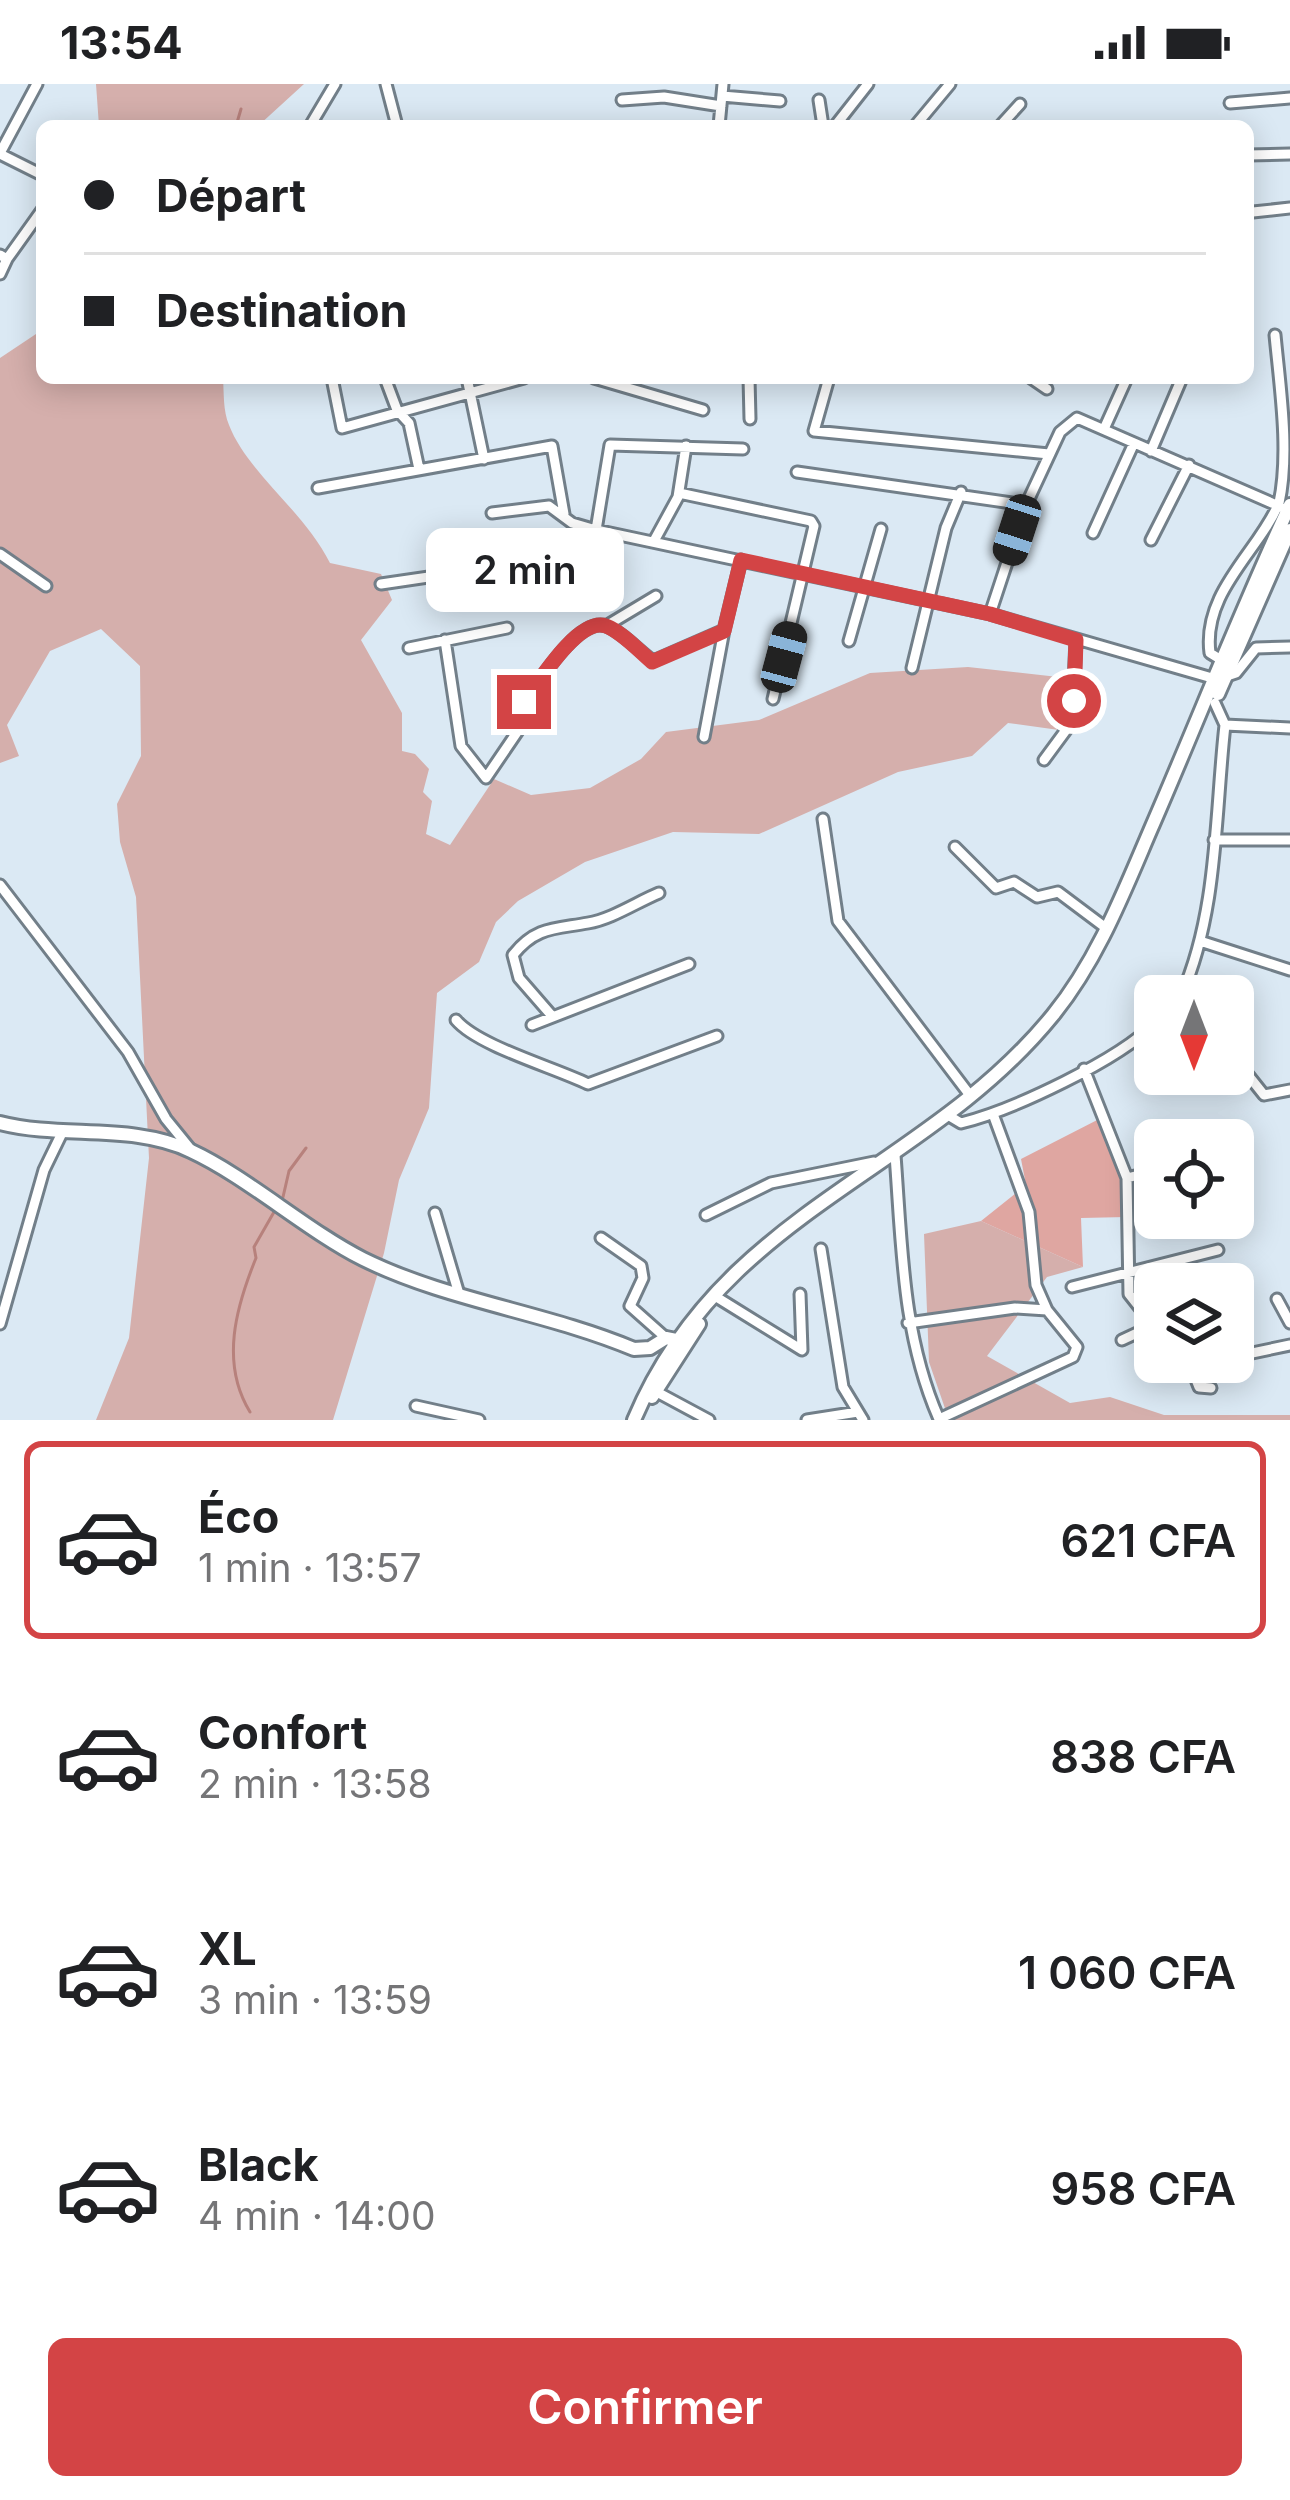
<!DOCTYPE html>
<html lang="fr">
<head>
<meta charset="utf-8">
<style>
	:root { --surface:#fff; --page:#f2f2f2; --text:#202124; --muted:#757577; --line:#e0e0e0; --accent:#d34445 }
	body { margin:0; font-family:Inter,sans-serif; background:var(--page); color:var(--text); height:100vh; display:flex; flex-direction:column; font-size:45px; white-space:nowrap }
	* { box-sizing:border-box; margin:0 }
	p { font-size:39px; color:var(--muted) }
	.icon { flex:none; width:66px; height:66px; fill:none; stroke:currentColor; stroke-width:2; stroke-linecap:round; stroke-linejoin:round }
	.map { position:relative; height:1336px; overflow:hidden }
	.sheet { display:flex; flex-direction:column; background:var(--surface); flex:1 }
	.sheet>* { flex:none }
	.hud { position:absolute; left:36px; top:36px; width:1218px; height:264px; border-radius:18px; box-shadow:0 6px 30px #0003; display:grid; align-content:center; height:264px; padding:0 48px; background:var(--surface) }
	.needle { width:78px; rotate:180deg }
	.fabs { position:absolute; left:1134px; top:891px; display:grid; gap:24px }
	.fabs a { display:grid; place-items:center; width:120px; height:120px; border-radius:18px; background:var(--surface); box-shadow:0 6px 30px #0003; font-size:60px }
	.end { position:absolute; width:54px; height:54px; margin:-27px; border:15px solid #d34445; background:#fff; box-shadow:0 0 0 6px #fff }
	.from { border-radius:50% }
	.bubble { position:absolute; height:84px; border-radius:18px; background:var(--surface); box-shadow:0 6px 30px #0003; font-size:39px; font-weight:600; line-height:84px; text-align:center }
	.car { position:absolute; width:36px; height:72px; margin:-36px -18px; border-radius:15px; box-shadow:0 0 9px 3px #0007; background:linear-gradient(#222 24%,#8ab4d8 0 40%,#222 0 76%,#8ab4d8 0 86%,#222 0) }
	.hud b { display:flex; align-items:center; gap:42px; height:114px; font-size:45px }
	.hud b+b { border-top:3px solid var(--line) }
	.hud i { width:30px; height:30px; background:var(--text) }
	ul { padding:21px 0 0; list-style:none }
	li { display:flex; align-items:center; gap:36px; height:198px; margin:0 24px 18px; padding:0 24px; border:6px solid transparent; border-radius:18px }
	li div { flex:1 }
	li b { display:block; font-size:45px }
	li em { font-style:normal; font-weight:600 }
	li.current { border-color:var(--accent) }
	li>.icon { width:108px; height:108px; stroke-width:1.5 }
	.button { display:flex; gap:24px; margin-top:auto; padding:24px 48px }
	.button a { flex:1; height:138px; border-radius:18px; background:var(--accent); color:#fff; font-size:48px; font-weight:600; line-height:138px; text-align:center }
	.status { display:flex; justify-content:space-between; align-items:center; height:84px; padding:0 60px; background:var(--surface); direction:ltr }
	.status svg { height:33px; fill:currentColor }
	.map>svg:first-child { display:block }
	.green { fill:#d5afac }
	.forest { fill:#dfa6a1 }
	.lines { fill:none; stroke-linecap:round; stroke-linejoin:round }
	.stream { stroke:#b7817c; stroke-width:3 }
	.street-casing { stroke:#727f89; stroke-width:15 }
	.secondary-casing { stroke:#727f89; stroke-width:18 }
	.street { stroke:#fff; stroke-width:9 }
	.secondary { stroke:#fff; stroke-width:12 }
	.route { stroke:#d34445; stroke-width:15 }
</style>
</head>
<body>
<div class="status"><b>13:54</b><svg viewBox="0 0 49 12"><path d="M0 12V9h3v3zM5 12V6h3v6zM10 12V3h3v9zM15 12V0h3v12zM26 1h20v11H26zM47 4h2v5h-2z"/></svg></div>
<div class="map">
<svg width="1290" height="1336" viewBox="0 0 1290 1336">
	<rect width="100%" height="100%" fill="#dbe9f4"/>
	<path class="green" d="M96 0H304L258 42H99Z
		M42 246V294H223C224 309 223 327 229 341 247 388 304 427 330 479L381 490 392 516 361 556 402 629V667L415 670 429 685 423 708 432 717 426 750 450 761 494 695 531 711 590 704 641 675 666 648 759 636 870 589 968 583 1067 594 1059 646 1008 639 972 672 898 688 759 750 673 748 585 778 518 817 496 838 479 878 437 909 429 1024 399 1096 384 1169 333 1336H96L129 1254 149 1074 136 813 120 758 117 720 141 672 140 582 101 545 50 567 7 641 19 672 0 679V274Z
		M981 1137 1083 1183 1047 1193 987 1272 1070 1319 1110 1313 1164 1331H1290V1336H949L929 1278 924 1150Z"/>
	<path class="forest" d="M1105 1032 1122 1071 1126 1133 1081 1134 1083 1183 981 1137 1026 1101 1021 1075Z"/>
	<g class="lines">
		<path class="stream" d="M236 42 241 25
			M283 1113 289 1087 306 1064
			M250 1328C220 1279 236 1223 256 1174L254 1163 274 1128"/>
		<g class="street-casing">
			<path id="street" d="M386 0 397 42
				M722 12 780 17
				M622 16 664 13 721 22
				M819 16 823 42
				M1230 19 1290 14
				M310 42 335 0
				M719 42 723 0
				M835 42 868 0
				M915 42 950 0
				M1000 42 1020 20
				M0 69 37 0
				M0 70 42 91
				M1248 71 1290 70
				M1253 128 1290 124
				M0 171 7 175 0 190
				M7 175 42 126
				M332 294 342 344 524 294
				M385 294 397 326 409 339 419 385
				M467 294 484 375
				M594 294 703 326
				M749 294 750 335
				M829 294 814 347 1049 370
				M1031 294 1047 305
				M1104 345 1127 294
				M743 365 610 361 596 446 990 530 1219 596
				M1151 367 1182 294
				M797 388 1026 421 1060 348 1077 334 1288 426
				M318 404 552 362 564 430
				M679 409 811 437 814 442 773 615
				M492 429 549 422 572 439 596 446
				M1093 449 1134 359
				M1151 456 1189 381
				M654 457 678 413 686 362
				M0 470 46 502
				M381 500 564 473
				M990 530 1026 421
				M606 542 656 512
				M445 556 461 662 486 694 522 641
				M849 557 881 445
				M409 564 507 544
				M1223 577 1210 569C1202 508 1259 467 1279 419 1290 368 1280 304 1275 251
				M912 584 946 444 961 408
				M1227 592 1236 589 1256 564 1290 563
				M524 618C538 599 579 532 606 542 622 548 639 567 653 577L724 546 741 476
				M1215 619 1225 641 1290 644
				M704 653 724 546
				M1044 676 1072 638 1076 556
				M823 735 838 837 969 1010
				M1214 756H1290
				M955 763 996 804 1014 798 1037 813 1058 808 1106 844
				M0 801 128 968 166 1035 192 1067
				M1200 857 1290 886
				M1181 912C1218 829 1215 730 1225 641
				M552 932 519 894 513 871C536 842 556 845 588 839 612 835 637 818 659 809
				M456 936C478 962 553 983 588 1000L717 952
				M532 941 689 880
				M1233 972 1264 1011 1290 1006
				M1084 985 1127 1094 1129 1210 1155 1243
				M951 1033 961 1039C1013 1026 1119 976 1155 939
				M895 1071C902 1162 902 1251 939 1335L1073 1273 1077 1263 1047 1226 1036 1201 1029 1128 993 1030
				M1127 1094 1155 1087
				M435 1129 459 1210
				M706 1131 771 1099 874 1078
				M601 1154 641 1182 643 1194 630 1222 666 1254
				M821 1165 843 1303 863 1336
				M1072 1203 1218 1166
				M718 1214 802 1266 800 1210
				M1277 1215 1290 1239
				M908 1239 1015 1224 1047 1226
				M0 1240 44 1086 61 1051
				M1122 1256 1152 1242
				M1233 1273 1290 1261
				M1189 1278 1199 1303 1211 1304
				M1192 1283 1209 1278
				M655 1307 709 1336
				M416 1322 479 1336
				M807 1336 858 1328"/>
		</g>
		<g class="secondary-casing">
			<path id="secondary" d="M1218 610 1290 446
				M0 1039C62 1055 132 1039 191 1067 247 1093 306 1146 363 1175 448 1217 546 1228 634 1265L650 1264 666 1254 676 1256
				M652 1313 699 1240
				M634 1336C722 1126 924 1090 1053 931 1097 877 1123 810 1150 747 1197 639 1240 528 1290 421"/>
		</g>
		<use href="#street" class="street"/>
		<use href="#secondary" class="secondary"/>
	</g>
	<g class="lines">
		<path class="route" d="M524 618C538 599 579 532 606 542 622 548 639 567 652 578L724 547 741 476 990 530 1076 556 1074 617"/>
	</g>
</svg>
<div class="fabs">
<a><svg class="needle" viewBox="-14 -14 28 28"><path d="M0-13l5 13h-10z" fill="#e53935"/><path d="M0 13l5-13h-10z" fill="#757577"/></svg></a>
<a><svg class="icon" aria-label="locate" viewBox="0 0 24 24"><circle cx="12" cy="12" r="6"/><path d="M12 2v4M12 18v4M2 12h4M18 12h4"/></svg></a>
<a><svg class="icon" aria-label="layers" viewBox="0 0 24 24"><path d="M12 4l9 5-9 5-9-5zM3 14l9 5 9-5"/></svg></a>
</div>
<i class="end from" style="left:1074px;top:617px"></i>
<i class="end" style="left:524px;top:618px"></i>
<div class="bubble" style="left:426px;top:444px;width:198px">2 min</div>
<i class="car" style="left:1017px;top:446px;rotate:198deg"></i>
<i class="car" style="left:784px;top:573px;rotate:15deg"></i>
<div class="hud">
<b><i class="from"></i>Départ</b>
<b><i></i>Destination</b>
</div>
</div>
<section class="sheet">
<ul>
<li class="current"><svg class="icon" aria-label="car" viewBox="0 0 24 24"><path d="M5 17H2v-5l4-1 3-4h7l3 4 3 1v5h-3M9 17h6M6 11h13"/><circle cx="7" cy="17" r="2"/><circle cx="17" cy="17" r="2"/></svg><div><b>Éco</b><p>1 min · 13:57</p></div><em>621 CFA</em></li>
<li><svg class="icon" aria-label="car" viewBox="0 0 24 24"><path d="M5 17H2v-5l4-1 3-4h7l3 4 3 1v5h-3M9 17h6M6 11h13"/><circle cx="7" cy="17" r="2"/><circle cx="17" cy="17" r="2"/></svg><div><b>Confort</b><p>2 min · 13:58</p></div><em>838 CFA</em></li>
<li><svg class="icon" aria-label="car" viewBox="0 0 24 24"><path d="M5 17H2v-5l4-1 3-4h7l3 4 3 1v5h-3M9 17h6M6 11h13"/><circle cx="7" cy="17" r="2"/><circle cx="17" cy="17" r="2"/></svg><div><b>XL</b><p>3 min · 13:59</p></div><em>1 060 CFA</em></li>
<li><svg class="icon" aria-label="car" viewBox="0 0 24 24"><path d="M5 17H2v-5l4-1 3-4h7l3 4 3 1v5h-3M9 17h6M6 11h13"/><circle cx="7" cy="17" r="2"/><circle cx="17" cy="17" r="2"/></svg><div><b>Black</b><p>4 min · 14:00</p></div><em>958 CFA</em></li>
</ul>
<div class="button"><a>Confirmer</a></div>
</section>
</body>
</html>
